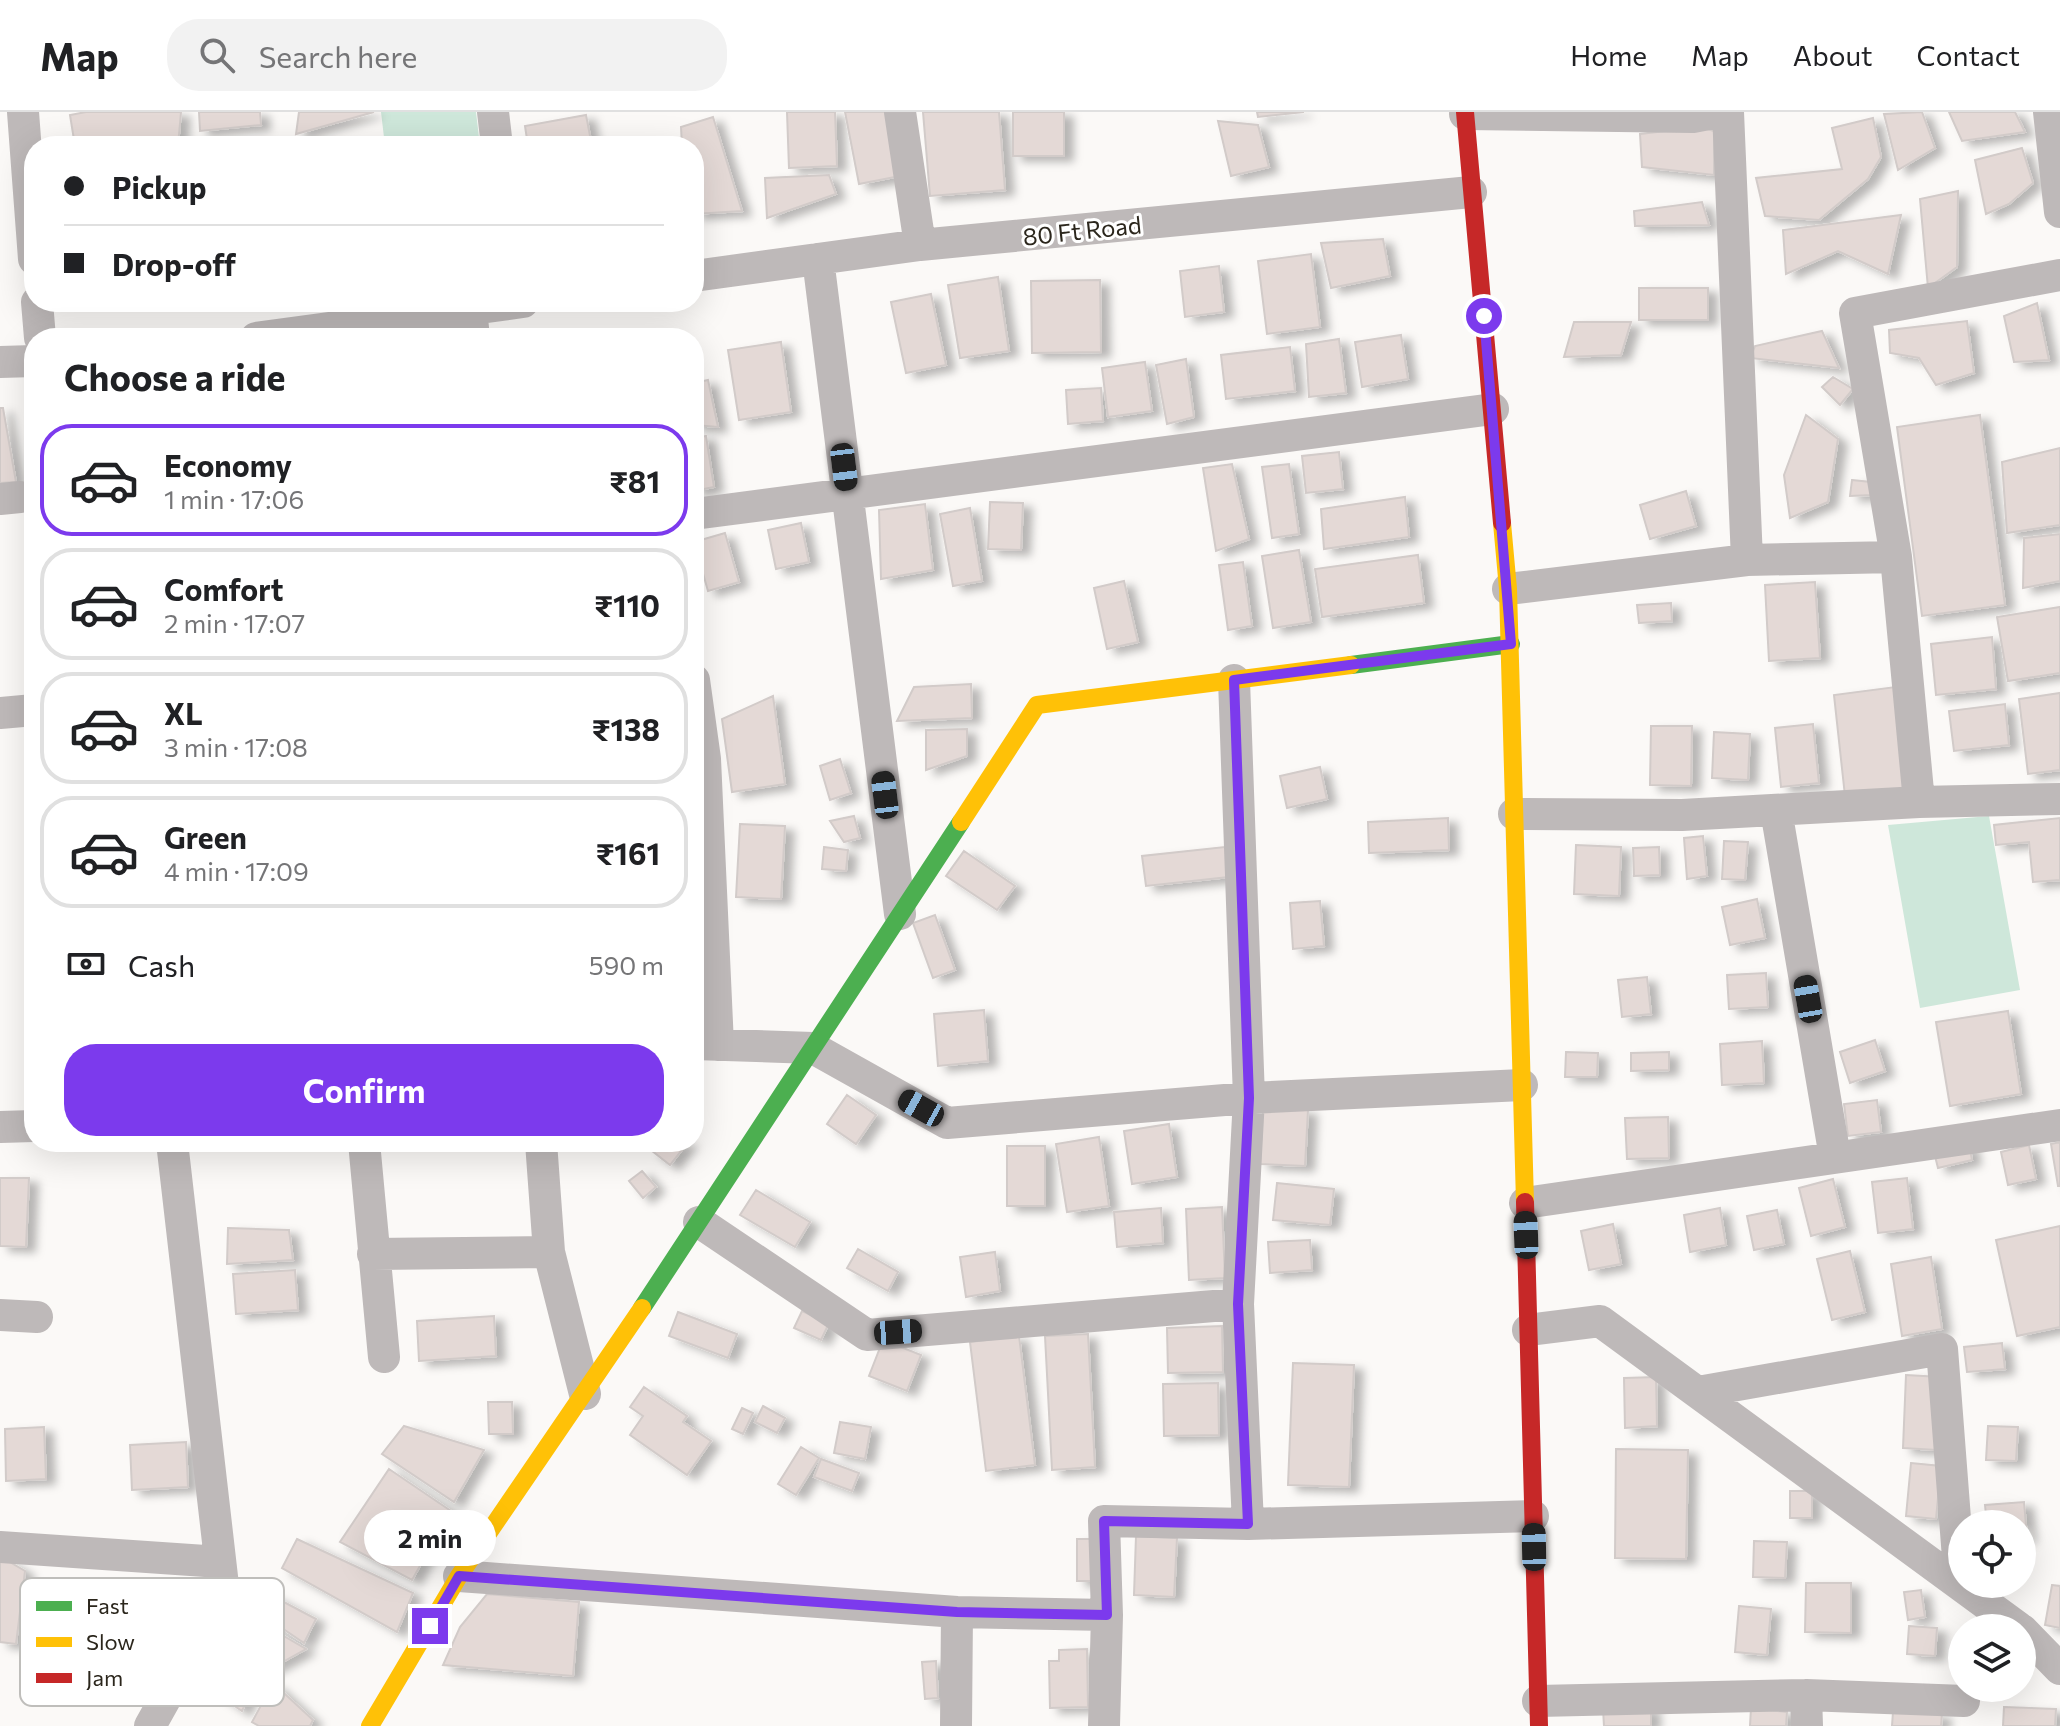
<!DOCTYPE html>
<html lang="en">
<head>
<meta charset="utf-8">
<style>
	:root { --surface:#fff; --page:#f2f2f2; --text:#202124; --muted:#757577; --line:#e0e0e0; --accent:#7c3aed }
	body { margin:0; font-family:Commissioner,sans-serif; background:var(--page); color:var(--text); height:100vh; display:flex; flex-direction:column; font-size:30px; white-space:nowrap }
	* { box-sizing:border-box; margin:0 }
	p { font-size:26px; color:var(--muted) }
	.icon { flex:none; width:44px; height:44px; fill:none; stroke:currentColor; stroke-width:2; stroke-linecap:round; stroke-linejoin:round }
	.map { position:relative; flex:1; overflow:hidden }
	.details { position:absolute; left:24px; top:216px; width:680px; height:824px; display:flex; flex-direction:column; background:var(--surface); border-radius:32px; box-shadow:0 8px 32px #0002 }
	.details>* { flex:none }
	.banner { position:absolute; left:24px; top:24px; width:680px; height:176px; border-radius:32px; box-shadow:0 8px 32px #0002; display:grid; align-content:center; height:176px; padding:0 40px; background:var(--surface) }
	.controls { position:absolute; left:1948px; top:1398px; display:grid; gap:16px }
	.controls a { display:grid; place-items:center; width:88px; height:88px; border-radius:50%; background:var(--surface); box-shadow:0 8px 32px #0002; font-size:40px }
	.end { position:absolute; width:36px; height:36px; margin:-18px; border:10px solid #7c3aed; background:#fff; box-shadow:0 0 0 4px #fff }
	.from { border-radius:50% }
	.bubble { position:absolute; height:56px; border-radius:28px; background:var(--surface); box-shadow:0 8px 32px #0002; font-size:26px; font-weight:700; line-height:56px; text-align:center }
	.car { position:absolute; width:24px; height:48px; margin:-24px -12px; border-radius:10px; box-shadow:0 0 6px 2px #0007; background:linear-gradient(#222 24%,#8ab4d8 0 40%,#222 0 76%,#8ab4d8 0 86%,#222 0) }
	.banner b { display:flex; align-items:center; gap:28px; height:76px; font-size:30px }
	.banner b+b { border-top:2px solid var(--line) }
	.banner i { width:20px; height:20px; background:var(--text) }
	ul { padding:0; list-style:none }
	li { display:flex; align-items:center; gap:24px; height:112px; margin:0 16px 12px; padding:0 24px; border:4px solid var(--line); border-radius:32px }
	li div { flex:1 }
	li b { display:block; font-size:30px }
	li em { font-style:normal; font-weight:700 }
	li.active { border-color:var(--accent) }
	li>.icon { width:72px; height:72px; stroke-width:1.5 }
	h2 { padding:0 40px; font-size:36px; line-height:96px }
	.pay { display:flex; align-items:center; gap:20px; height:88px; padding:0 40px; font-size:30px }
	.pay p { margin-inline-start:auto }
	.primary-button { display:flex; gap:16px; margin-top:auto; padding:16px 40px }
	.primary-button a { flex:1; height:92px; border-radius:32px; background:var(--accent); color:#fff; font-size:32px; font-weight:700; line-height:92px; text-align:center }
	header { display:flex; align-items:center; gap:48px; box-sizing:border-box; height:112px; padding:0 40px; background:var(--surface); border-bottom:2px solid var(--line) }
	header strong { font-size:38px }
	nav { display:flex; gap:44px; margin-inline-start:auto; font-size:28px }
	.search { width:560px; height:72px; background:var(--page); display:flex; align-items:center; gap:20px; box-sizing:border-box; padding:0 28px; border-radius:32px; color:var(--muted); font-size:30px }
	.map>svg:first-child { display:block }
	.green { fill:#cee7da }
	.building { fill:#e4d9d6; stroke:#d2cbc9; stroke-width:2; filter:url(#shadow) }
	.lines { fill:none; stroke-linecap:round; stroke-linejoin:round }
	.street { stroke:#beb9b9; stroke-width:32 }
	.fast { stroke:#4caf50; stroke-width:18 }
	.slow { stroke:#ffc107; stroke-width:18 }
	.jam { stroke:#c62828; stroke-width:18 }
	.route { stroke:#7c3aed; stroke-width:10 }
	.labels { text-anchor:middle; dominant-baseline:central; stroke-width:6; stroke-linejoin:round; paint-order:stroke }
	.street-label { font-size:24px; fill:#2b261c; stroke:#fff }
	.key { fill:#fff; stroke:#bfbebb; stroke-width:2 }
	.key-label { font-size:22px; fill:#2b261c }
</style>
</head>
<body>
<header>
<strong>Map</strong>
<div class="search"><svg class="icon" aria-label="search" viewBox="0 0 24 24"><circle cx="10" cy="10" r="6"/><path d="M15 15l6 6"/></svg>Search here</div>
<nav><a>Home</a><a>Map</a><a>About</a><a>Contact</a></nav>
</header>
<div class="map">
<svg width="2060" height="1614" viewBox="0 0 2060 1614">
	<defs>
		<filter id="shadow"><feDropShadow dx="9" dy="5" stdDeviation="4" flood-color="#0004"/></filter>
	</defs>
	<rect width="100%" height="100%" fill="#fbf9f7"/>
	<path class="green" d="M381 0H476L480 34H385Z
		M1989 704 2020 878 1920 896 1888 713Z"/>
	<path class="building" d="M86 0H181L178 34H75L70 3Z
		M199 0H260L261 13 200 19Z
		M299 0H374L296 22Z
		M787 0H835L837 54 789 56Z
		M845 0H888L900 64 859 72Z
		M923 0H999L1005 78 930 84Z
		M1013 0H1064V44H1013Z
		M1257 0H1304L1258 5Z
		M1922 0 1935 36 1898 58 1884 2Z
		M1949 0H2015L2025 20 1962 29Z
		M586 3 592 34H528L525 14Z
		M713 5 742 99 694 102V34H682L681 15Z
		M1873 6 1881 45 1868 67 1819 108 1765 104 1756 66 1842 57 1832 16Z
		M1218 9 1258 13 1269 55 1231 64Z
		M1678 9 1714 19V63L1642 55 1640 22 1674 18Z
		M2022 36 2033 71 2009 92 1986 102 1975 48Z
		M829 63 836 82 767 106 765 66Z
		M1958 79 1957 155 1928 176 1920 87Z
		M1702 90 1709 113 1635 114 1634 99Z
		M1901 103 1888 162 1838 139 1786 162 1783 118Z
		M1383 127 1390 164 1331 176 1321 131Z
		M1311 142 1320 215 1267 222 1258 149Z
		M1219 154 1224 200 1185 205 1180 159Z
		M998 165 1009 239 960 246 948 173Z
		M1100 168 1101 240 1032 241 1031 169Z
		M1639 176H1708V208H1639Z
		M931 182 946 253 906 261 891 190Z
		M2037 191 2049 248 2014 250 2004 204Z
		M1967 209 1974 261 1936 273 1919 246 1890 241 1889 218Z
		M1574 210H1631L1621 243 1564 245Z
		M1822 219 1839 256 1750 246 1755 234Z
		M1401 223 1408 267 1362 275 1355 230Z
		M1339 227 1346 281 1309 285 1306 232Z
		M781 230 791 300 739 308 728 238Z
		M1290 235 1295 279 1226 287 1221 243Z
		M1186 247 1194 305 1167 312 1156 253Z
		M1145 250 1152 299 1108 305 1102 256Z
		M1833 265 1853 277 1840 293 1822 275Z
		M708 268 718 315 694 313V271Z
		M1101 276 1103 309 1068 312 1066 278Z
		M0 296H3L16 370 0 371Z
		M1806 303 1838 327 1828 390 1790 406 1784 363Z
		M1980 303 2005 493 1922 504 1897 315Z
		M706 324 714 375 694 379V326Z
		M2060 336V413L2007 421 2002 350Z
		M1339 340 1343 377 1306 381 1302 344Z
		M1232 352 1249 427 1216 439 1203 356Z
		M1289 352 1299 422 1272 426 1262 355Z
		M1852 368 1871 370 1872 383 1850 384Z
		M1686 379 1696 414 1650 427 1640 393Z
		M1405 385 1409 425 1324 437 1321 397Z
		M990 390 1023 391 1021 438 988 437Z
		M925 392 933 458 881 467 879 398Z
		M970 396 982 469 953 474 940 402Z
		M801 411 809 450 776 457 768 418Z
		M725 421 739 470 708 479 694 430Z
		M2060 422V469L2023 476 2024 426Z
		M1299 438 1311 510 1273 516 1262 444Z
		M1418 443 1424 491 1322 505 1315 457Z
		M1243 450 1252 514 1228 518 1219 453Z
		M1124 469 1138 530 1107 537 1094 476Z
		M1815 470 1820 546 1769 549 1765 473Z
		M1671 491 1672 509 1639 511 1637 493Z
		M2060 495V561L2008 569 1997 505Z
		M1992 525 1996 577 1936 583 1931 532Z
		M971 572 972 606 897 609 914 575Z
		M1903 574 1914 676 1845 684 1834 583Z
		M2060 581V658L2028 662 2019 587Z
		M773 584 785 672 732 680 722 607Z
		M2005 592 2009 633 1954 639 1949 599Z
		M1813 612 1819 671 1781 675 1775 616Z
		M1651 614H1692L1691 674 1650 673Z
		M967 617V644L926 658V618Z
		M1714 620 1750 622 1748 668 1712 666Z
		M840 647 851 681 830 688 820 654Z
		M1320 655 1327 687 1287 696 1280 664Z
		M854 704 860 726 844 730 830 709Z
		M1448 706 1449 738 1369 741 1368 710Z
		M2060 706V768L2033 770 2029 730 1996 733 1994 713Z
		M740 712 785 714 781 787 736 785Z
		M1703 724 1707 764 1687 767 1684 726Z
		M1724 729 1748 730 1745 768 1722 767Z
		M1576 733 1621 735 1619 784 1574 782Z
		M1234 734 1238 764 1146 774 1142 744Z
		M824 735 848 738 846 759 822 757Z
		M1659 735 1660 763 1634 764 1633 736Z
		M964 739 1015 774 997 798 946 764Z
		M1757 787 1765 826 1730 833 1722 795Z
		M1320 789 1324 834 1293 837 1290 791Z
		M935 803 955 858 933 866 913 811Z
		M1766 861 1768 895 1729 897 1727 863Z
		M1647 865 1651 902 1622 905 1618 868Z
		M984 898 988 949 938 954 934 902Z
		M2008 899 2021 982 1950 994 1936 910Z
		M1875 928 1885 959 1850 971 1840 940Z
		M1762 929 1764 971 1722 973 1720 932Z
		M1566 940 1598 941 1597 965H1565Z
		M1669 940V958L1631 959V941Z
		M847 983 876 1003 856 1032 827 1012Z
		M1877 988 1881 1020 1848 1024 1844 992Z
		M1263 996 1308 998 1305 1054 1260 1052Z
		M1668 1005 1669 1046 1627 1047 1625 1006Z
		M1169 1012 1177 1065 1132 1072 1124 1019Z
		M1099 1025 1109 1094 1067 1100 1056 1032Z
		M658 1030H688L670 1053 651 1038Z
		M2060 1030V1074H2058L2051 1032Z
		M1969 1032 1972 1048 1938 1056 1934 1040Z
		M2029 1033 2036 1067 2008 1073 2001 1040Z
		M1007 1034H1045V1094H1007Z
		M642 1059 656 1075 643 1086 629 1069Z
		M0 1066H29L26 1135 0 1134Z
		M1907 1066 1913 1117 1878 1121 1872 1070Z
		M1833 1067 1845 1115 1811 1124 1799 1076Z
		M1277 1071 1334 1077 1330 1113 1273 1108Z
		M756 1078 810 1110 795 1135 740 1103Z
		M1222 1095 1225 1166 1189 1168 1186 1097Z
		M1161 1096 1163 1131 1117 1135 1114 1100Z
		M1720 1096 1726 1133 1690 1140 1684 1103Z
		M1777 1098 1784 1132 1754 1138 1747 1104Z
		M1613 1112 1621 1152 1589 1158 1581 1119Z
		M2060 1114V1215L2017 1224 1996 1128Z
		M228 1116 289 1118 293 1148 227 1152Z
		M1310 1128 1312 1158 1270 1161 1268 1130Z
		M858 1137 898 1160 888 1179 847 1156Z
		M1850 1139 1865 1200 1832 1208 1817 1147Z
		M995 1140 1000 1179 966 1185 960 1145Z
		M1931 1145 1942 1217 1902 1224 1891 1152Z
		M295 1158 298 1198 236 1202 233 1162Z
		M802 1199 829 1211 821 1228 794 1216Z
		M678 1200 737 1222 728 1246 669 1224Z
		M494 1204 496 1244 419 1249 417 1209Z
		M1222 1214 1223 1260 1168 1261 1167 1216Z
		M1088 1222 1095 1355 1052 1358 1045 1224Z
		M1019 1224 1035 1353 986 1359 970 1230Z
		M883 1228 921 1243 907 1279 869 1264Z
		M2002 1231 2005 1257 1967 1260 1964 1235Z
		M1293 1251 1354 1253 1349 1375 1288 1373Z
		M1906 1263 1941 1265 1937 1338 1903 1336Z
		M1656 1265 1657 1314 1625 1316 1624 1266Z
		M1218 1271 1219 1323 1164 1324 1163 1272Z
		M644 1275 687 1304 683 1310 711 1329 687 1363 630 1323 643 1304 630 1295Z
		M488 1290H512L513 1322H489Z
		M763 1294 785 1306 777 1321 755 1310Z
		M742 1296 753 1301 743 1322 732 1317Z
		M840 1310 871 1315 865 1347 834 1341Z
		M404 1314 484 1338 454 1390 382 1342Z
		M1988 1314 2018 1315 2016 1349 1986 1348Z
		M44 1315 46 1367 6 1369 5 1317Z
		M186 1330 188 1375 132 1378 130 1333Z
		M801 1335 819 1346 796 1383 778 1372Z
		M1616 1337 1688 1338 1686 1447 1615 1446Z
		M821 1347 859 1361 852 1379 814 1365Z
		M1911 1351 1941 1354 1936 1407 1906 1404Z
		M389 1357 451 1399 412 1468 340 1430Z
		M1790 1379H1812V1406H1790Z
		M2024 1390 2027 1425 2022 1426V1412H1987L1985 1393Z
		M1136 1424 1177 1426 1174 1485 1134 1483Z
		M297 1427 413 1481 397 1520 282 1456Z
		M1077 1427H1091L1092 1469H1077Z
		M1754 1429 1787 1430 1785 1466 1753 1465Z
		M0 1449H8L25 1459 16 1532 0 1530Z
		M1806 1471H1851V1521L1805 1520Z
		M2052 1473 2060 1474V1516L2045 1513Z
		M1921 1478 1925 1505 1908 1508 1904 1480Z
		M263 1479 316 1507 304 1531 251 1495Z
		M487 1482 579 1490 573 1564 443 1553 460 1515Z
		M1739 1494 1771 1497 1767 1543 1735 1540Z
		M246 1502 306 1537 261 1562 222 1531Z
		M1909 1514 1937 1516 1935 1544 1907 1542Z
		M1087 1537 1088 1595 1050 1596 1049 1549H1059V1538Z
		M227 1547 256 1568 242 1599 207 1575Z
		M936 1549 938 1586 925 1587 922 1550Z
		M273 1571 313 1608 310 1614H259L252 1610Z
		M1651 1595V1614H1604L1603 1597Z
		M2004 1595 2056 1597 2055 1614H2003Z
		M1751 1596 1787 1600 1786 1614H1750Z
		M1893 1600 1942 1602 1941 1614H1892Z"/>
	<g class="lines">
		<path class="street" d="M23 0 34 147
			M493 0 497 34
			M900 0 920 133
			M1728 0 1747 448
			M2049 0 2060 100
			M1465 2 1693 5 1719 0
			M818 147 900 802
			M694 164 920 133 1471 80
			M37 190 40 226
			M471 196 474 226
			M256 226 523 190
			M0 250 34 249
			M0 387 20 385
			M694 402 1493 297
			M1508 477 1747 448 1896 445
			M694 568 705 647 718 933
			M1234 568 1249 986 1522 973
			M0 601 34 598
			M1919 690 1896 445 1855 201 2060 163
			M1776 698 1835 1045
			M1514 702 1682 703 1919 690 2060 687
			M694 932 813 936 947 1011 1249 986 1238 1192 1248 1412 1533 1404
			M0 1015 34 1014
			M364 1030 384 1245
			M541 1030 549 1140 585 1282
			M1525 1091 2060 1013
			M699 1110 867 1223 1238 1192
			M373 1142 549 1140
			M0 1203 37 1205
			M1528 1218 1600 1209 2019 1516
			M1698 1280 1942 1237 1960 1472
			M0 1435 220 1450
			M459 1464 957 1500 1107 1503
			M2022 1518 2060 1557
			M1806 1583 1807 1614
			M1538 1589 1806 1583 1964 1589
			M150 1614 224 1482 172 1030
			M956 1614 957 1500
			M1104 1614 1107 1503 1104 1409 1248 1412"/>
		<path class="fast" d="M1351 553 1511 532
			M642 1196 961 710"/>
		<path class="slow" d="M1502 411 1508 477 1525 1090
			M961 710 1037 593 1351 553
			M370 1614 459 1464 642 1196"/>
		<path class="jam" d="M1465 0 1502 411
			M1525 1090 1539 1614"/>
	</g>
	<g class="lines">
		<path class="route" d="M430 1514 459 1464 957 1500 1107 1503 1104 1409 1248 1412 1238 1192 1249 986 1234 568 1511 532 1484 204"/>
	</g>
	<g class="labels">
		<g class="street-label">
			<text transform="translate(1082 118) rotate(-6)">80 Ft Road</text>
		</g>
	</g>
	<rect x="20" y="1466" width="264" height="128" rx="12" class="key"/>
	<rect x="36" y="1489" width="36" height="10" fill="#4caf50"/>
	<rect x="36" y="1525" width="36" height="10" fill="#ffc107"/>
	<rect x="36" y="1561" width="36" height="10" fill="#c62828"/>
	<g class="key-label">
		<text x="86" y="1502">Fast</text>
		<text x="86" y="1538">Slow</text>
		<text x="86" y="1574">Jam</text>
	</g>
</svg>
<div class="controls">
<a><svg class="icon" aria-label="locate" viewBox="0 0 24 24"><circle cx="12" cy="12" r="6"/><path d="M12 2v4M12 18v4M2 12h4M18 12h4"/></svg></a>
<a><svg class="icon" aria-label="layers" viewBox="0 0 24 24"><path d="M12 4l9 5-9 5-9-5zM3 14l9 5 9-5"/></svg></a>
</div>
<i class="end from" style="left:1484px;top:204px"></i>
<i class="end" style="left:430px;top:1514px"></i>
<div class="bubble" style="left:364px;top:1398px;width:132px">2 min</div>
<i class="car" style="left:844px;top:355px;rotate:173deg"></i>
<i class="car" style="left:885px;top:683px;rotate:353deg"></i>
<i class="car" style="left:1808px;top:887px;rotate:350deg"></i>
<i class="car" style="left:921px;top:996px;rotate:299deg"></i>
<i class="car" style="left:1526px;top:1123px;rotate:358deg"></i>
<i class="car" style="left:898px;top:1220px;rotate:86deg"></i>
<i class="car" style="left:1534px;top:1435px;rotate:359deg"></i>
<div class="banner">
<b><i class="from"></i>Pickup</b>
<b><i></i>Drop-off</b>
</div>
<section class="details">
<h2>Choose a ride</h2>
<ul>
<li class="active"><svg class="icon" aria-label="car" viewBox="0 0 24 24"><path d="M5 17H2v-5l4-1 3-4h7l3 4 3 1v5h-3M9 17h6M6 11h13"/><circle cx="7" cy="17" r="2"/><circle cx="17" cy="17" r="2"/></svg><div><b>Economy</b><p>1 min · 17:06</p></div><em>₹81</em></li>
<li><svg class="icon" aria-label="car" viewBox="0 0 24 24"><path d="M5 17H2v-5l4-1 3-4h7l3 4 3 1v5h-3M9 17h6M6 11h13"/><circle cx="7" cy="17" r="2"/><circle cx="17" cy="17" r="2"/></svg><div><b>Comfort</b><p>2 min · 17:07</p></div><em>₹110</em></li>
<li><svg class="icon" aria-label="car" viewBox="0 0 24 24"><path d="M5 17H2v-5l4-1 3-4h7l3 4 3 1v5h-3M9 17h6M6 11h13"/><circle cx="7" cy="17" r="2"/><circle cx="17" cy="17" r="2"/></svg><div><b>XL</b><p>3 min · 17:08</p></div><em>₹138</em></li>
<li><svg class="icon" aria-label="car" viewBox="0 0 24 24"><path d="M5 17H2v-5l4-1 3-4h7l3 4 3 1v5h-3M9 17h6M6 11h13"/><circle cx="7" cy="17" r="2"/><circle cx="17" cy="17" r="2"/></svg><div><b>Green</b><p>4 min · 17:09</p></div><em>₹161</em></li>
</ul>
<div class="pay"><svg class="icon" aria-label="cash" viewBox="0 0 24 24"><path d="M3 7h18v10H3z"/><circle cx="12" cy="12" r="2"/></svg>Cash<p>590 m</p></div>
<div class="primary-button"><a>Confirm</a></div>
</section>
</div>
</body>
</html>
